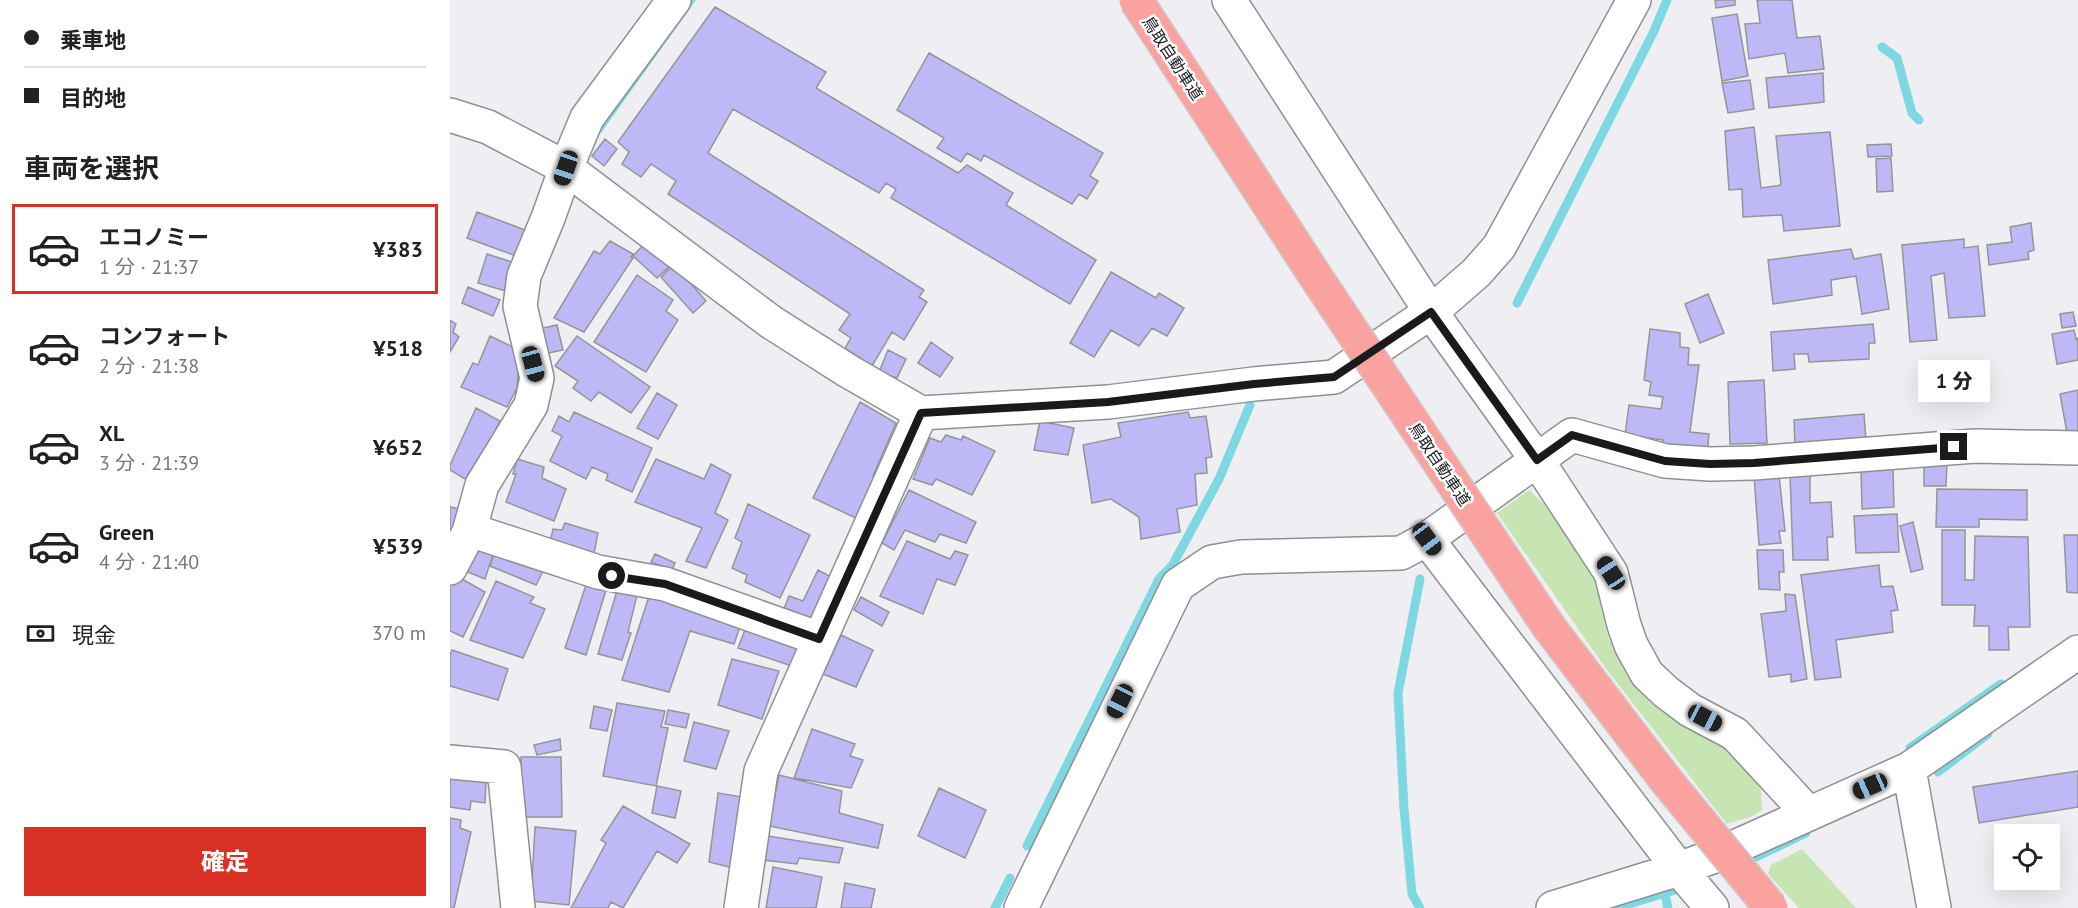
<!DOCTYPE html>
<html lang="ja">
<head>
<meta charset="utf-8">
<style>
	:root { --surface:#fff; --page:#f2f2f2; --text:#222; --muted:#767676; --line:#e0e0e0; --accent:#d93025 }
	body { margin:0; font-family:"PT Sans","Noto Sans JP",sans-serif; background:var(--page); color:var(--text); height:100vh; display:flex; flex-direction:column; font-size:22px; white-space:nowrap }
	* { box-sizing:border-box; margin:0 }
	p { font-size:20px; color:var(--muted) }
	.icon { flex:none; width:33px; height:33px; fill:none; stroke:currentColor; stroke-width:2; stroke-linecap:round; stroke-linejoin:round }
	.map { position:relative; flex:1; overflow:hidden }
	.panel { display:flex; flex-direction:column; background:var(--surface); width:450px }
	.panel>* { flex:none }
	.guide { display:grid; align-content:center; height:132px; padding:0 24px; background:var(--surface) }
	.buttons { position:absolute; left:1544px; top:824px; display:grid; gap:12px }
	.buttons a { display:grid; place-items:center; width:66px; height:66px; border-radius:0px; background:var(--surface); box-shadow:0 6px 24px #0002; font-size:30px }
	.end { position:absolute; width:27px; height:27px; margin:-14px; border:8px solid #1a1a1c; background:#fff; box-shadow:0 0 0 3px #fff }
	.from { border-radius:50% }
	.bubble { position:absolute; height:42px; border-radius:0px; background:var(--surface); box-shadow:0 6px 24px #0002; font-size:20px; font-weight:800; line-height:42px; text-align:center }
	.car { position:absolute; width:18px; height:36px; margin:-18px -9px; border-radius:8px; box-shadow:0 0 4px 2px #0007; background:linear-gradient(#222 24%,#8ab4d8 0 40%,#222 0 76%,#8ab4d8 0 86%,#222 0) }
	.guide b { display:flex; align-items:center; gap:21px; height:57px; font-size:22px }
	.guide b+b { border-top:2px solid var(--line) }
	.guide i { width:15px; height:15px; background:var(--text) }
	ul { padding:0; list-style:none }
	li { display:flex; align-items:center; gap:18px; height:90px; margin:0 12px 9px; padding:0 12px; border:3px solid transparent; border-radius:0px }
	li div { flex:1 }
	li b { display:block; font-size:22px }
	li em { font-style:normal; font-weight:800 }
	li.selected { border-color:var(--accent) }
	li>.icon { width:54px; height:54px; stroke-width:1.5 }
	h2 { padding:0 24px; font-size:27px; line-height:72px }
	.pay { display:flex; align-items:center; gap:15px; height:66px; padding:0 24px; font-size:22px }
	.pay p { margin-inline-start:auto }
	.cta { display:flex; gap:12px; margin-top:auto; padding:12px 24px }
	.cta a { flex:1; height:69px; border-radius:0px; background:var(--accent); color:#fff; font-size:24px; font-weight:800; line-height:69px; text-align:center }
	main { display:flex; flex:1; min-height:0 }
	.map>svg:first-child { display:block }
	.green { fill:#c7e4b3 }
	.water { fill:#7ed8e2 }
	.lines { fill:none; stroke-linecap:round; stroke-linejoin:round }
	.stream { stroke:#7ed8e2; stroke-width:9 }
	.building { fill:#beb8f7; stroke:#959598; stroke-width:1.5 }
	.street-casing { stroke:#8f9094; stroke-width:36 }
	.street { stroke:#fff; stroke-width:33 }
	.highway-bridge-casing { stroke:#cdcdcd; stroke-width:36; stroke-linecap:butt }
	.highway-bridge { stroke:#faa2a0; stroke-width:33 }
	.route { stroke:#1a1a1c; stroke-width:8 }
	.labels { text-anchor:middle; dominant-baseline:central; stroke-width:5; stroke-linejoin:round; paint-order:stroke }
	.street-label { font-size:16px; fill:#1a1a1c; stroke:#fcfdfe }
</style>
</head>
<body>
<main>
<section class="panel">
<div class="guide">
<b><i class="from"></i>乗車地</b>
<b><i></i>目的地</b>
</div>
<h2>車両を選択</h2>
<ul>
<li class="selected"><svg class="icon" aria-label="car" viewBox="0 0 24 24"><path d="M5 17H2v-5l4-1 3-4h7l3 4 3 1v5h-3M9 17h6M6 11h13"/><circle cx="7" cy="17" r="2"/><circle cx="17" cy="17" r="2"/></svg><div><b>エコノミー</b><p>1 分 · 21:37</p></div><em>¥383</em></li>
<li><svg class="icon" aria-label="car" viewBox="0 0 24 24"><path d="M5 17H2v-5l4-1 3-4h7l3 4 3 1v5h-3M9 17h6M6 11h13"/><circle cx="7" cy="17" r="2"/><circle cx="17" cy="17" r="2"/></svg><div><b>コンフォート</b><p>2 分 · 21:38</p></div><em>¥518</em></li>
<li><svg class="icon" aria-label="car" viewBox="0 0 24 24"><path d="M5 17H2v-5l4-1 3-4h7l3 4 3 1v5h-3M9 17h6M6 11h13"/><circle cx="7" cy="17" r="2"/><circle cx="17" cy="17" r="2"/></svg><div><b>XL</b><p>3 分 · 21:39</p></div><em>¥652</em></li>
<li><svg class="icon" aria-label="car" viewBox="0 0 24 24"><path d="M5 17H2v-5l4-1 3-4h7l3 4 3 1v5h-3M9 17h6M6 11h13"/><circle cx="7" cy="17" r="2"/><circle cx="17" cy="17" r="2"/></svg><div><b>Green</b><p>4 分 · 21:40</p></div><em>¥539</em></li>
</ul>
<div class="pay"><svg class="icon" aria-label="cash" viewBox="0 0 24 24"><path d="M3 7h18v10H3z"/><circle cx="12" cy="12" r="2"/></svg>現金<p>370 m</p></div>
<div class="cta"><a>確定</a></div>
</section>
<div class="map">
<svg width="1628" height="908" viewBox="0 0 1628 908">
	<rect width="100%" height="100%" fill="#efeff3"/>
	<path class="green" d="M1079 490 1096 506 1117 538 1142 568 1158 637 1178 678 1208 709 1234 727 1267 742 1286 754 1300 771 1311 790 1312 810 1303 816 1277 824 1157 670 1047 513Z
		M1352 849 1406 908H1349L1318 874 1321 865Z"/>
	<path class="water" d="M239 0H246L151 133 146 130Z"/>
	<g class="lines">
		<path class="stream" d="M1432 47 1447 58 1462 113 1469 120
			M1067 303 1204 31 1217 0
			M1460 748 1551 684
			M1488 772 1538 734
			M577 846 709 579 722 566 769 479 800 405
			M1304 858 1356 833
			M1215 894 1218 908
			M545 908 560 878
			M970 908 962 894 954 809 948 693 970 579
			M1166 908 1235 887"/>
	</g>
	<path class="building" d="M1265 0H1285V5L1266 8Z
		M1307 0H1342L1347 38 1370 36 1374 69 1338 73 1335 53 1299 59 1295 24 1310 23Z
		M265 7 376 72 366 88 508 173 517 165 563 193 556 205 646 260 620 304 441 198 446 189 436 183 429 193 283 109 258 153 474 290 469 297 477 302 454 340 442 332 422 366 395 348 401 338 389 330 400 314 218 194 226 181 201 164 191 177 172 164 179 152 168 142Z
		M1287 14 1298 76 1272 81 1262 18Z
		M479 53 653 153 640 176 648 181 637 199 629 194 622 204 534 155 531 161 517 153 511 162 487 148 494 138 447 110Z
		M1373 73 1374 102 1319 108 1316 78Z
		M1300 80 1304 109 1278 113 1272 83Z
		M1304 127 1311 188 1331 185 1326 136 1380 132 1390 226 1334 231 1332 215 1293 217 1292 189 1279 190 1275 131Z
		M155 139 167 149 154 166 142 156Z
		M1441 144 1442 156 1418 157 1417 145Z
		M1441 158 1443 191 1427 192 1426 159Z
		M27 212 75 230 66 256 17 238Z
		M1581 223 1584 250 1578 252 1579 259 1539 265 1537 245 1562 242 1560 227Z
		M199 239 223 263 207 278 183 256Z
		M1514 239V248L1528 246 1535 316 1499 318 1494 273 1481 276 1487 340 1460 342 1452 245Z
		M160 241 183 254 181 257 183 258 134 332 104 318 144 251 150 254Z
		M1401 249 1404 259 1431 254 1439 309 1412 314 1406 276 1381 280 1382 295 1323 304 1318 260Z
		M37 254 65 263 56 291 28 283Z
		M224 264 256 301 243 313 211 277Z
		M661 272 706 298 709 293 734 308 717 336 702 328 689 346 661 330 644 357 620 343Z
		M187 275 223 300 216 311 228 320 196 372 144 342Z
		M18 287 50 300 43 316 12 303Z
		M1258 294 1274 333 1250 343 1235 304Z
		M1623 312 1626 326 1612 328 1610 314Z
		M0 320 6 324 3 332 9 337 0 352Z
		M1423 324 1425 343H1419V359L1359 362 1358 354H1344L1345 369 1323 371 1321 332Z
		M107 325 113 350 93 354 88 329Z
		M1200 329 1230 333V347L1239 348 1238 365H1249L1240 432 1259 434 1257 456 1212 451 1213 440 1175 435 1179 405 1211 409 1213 397 1199 395 1201 382 1194 380Z
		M1624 330 1626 339 1628 338V360L1607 364 1602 334Z
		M40 336 63 347 69 359 67 388 57 407 11 387 23 363 28 365Z
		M127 336 200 387 181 413 149 392 141 401 123 388 128 381 105 366Z
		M481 342 503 358 490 377 468 363Z
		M438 350 456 359 447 378 429 372Z
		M1314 380 1317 443 1280 444 1278 382Z
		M1628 390V431L1617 433 1610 394Z
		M207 393 227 405 208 439 187 428Z
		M410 402 446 423 423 476 431 480 410 520 363 498Z
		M26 408 50 421 20 482 0 470V465Z
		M124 412 202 448 182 492 156 480 158 474 142 467 136 479 100 461 112 436 102 431 109 416 119 422Z
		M738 412 740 418 756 416 762 457 756 458 757 473 745 474 747 505 727 509 730 532 691 539 689 517 661 499 642 503 633 445 671 437 668 423Z
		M1414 414 1416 441 1345 447 1344 420Z
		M590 421 624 428 618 455 584 450Z
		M496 435 511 440 513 436 545 451 522 495 486 479 482 485 463 479 480 438 491 442Z
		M67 459 94 467 92 478 116 489 104 521 56 502 66 474H63Z
		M206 459 254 479 261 464 281 475 265 513 278 520 256 568 236 561 252 528 185 502Z
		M1497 462 1496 486H1474V464Z
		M1443 467 1444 507 1412 509 1411 469Z
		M1360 473V503L1381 502 1383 537H1377L1378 560H1343L1340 474Z
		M1329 475 1335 531H1329L1331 543 1309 545 1304 476Z
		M1487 489 1577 490V520L1529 519V527H1486Z
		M459 490 526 522 516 543 490 534 485 542 455 530 444 550 432 543Z
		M298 504 360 535 330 598 295 582 297 575 282 568 292 542 285 538Z
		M0 507 10 509 3 534 0 533Z
		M1447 514 1449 552 1406 553 1404 516Z
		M1463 522 1473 569 1461 572 1450 526Z
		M115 523 148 533 142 564 98 551 103 529 112 530Z
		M1492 530H1515V580H1524L1525 536 1578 537 1580 627H1558L1559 650H1539V626H1524L1525 605H1492Z
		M1614 535H1628V593L1617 592Z
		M24 539 45 548 35 579 13 570Z
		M457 541 500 559 505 551 518 555 505 585 487 579 473 614 430 596Z
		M46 548 94 569 86 585 40 566Z
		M1307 550H1333L1334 572H1329L1330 590 1309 589Z
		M205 554 225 563 222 570 201 562Z
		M1429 565 1431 587 1443 586 1448 610 1441 611 1443 632 1386 640 1391 677 1365 680 1351 575Z
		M368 570 385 579 367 622 334 609 339 596 353 601Z
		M5 575 35 592 13 637 0 631V586Z
		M46 581 84 597 80 603 95 609 73 658 20 640Z
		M169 584 188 591 178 632 181 633 172 660 148 654Z
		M136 585 156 590 136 655 115 648Z
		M201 590 292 621 284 644 240 631 219 692 172 680Z
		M1335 594 1345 595 1357 679 1341 682V674L1319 677 1311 614 1336 611Z
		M411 597 439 612 432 626 404 610Z
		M299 619 353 644 342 666 288 648Z
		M391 635 423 650 406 687 373 674Z
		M2 650 58 669 48 700 0 686V655Z
		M282 659 329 671 312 719 268 705Z
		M167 703 215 711 211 727 218 728 206 786 153 776Z
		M144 706 162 710 157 731 140 728Z
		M218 710 239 714 236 728 215 724Z
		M244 722 279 731 266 769 234 761Z
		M362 729 405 744 400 756 413 760 401 788 344 778Z
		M110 739 111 750 87 755 84 745Z
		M71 757H111L112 817H71Z
		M1628 771V807L1529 823 1523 787Z
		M329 775 392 791 389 813 433 825 428 848 319 826Z
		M0 777 36 782 35 803 21 801 20 810 0 807Z
		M207 786 231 791 225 818 202 813Z
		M489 788 536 810 515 858 468 836Z
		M268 793 292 797 283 868 259 862Z
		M173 806 240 844 227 863 207 851 173 908 161 902 158 908H121L156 843 151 840Z
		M0 818 11 820 10 828 21 832 4 908H0Z
		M85 827 126 831 119 905 81 901Z
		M318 836 393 848 389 863 349 858 347 864 313 860Z
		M323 867 372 877 366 908H316Z
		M395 883 425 889 421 908H391Z"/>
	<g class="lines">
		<g class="street-casing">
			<path id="street" d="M779 0 981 312 1087 460 1161 573 1174 625 1181 645 1197 674 1216 692 1240 710 1285 734 1359 814
				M0 115 38 127 116 168 321 322 398 371 471 413 658 402 804 384 884 377 981 312 1026 273 1049 247 1184 0
				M20 530 148 572 215 584 370 639
				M977 539 1229 869 1262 908
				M0 568 19 532 32 485 81 405 87 378 70 306 74 276 98 218 116 168 137 118 224 0
				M0 762 54 767 68 908
				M1459 769 1484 908
				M291 908 311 771 471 413
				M571 908 728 585 762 562 791 557 951 553 977 539 1122 435 1215 461 1260 464 1304 463 1525 446 1628 448
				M1103 908 1229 869 1267 855 1459 769 1628 652"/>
		</g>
		<use href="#street" class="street"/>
		<g class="highway-bridge-casing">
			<path id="highway-bridge" d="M686 0 864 274 1099 627 1215 779 1321 908"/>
		</g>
		<use href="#highway-bridge" class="highway-bridge"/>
	</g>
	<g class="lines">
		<path class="route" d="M162 576 215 584 369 639 471 413 658 402 804 384 884 377 981 312 1087 460 1122 435 1215 461 1260 464 1304 463 1504 447"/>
	</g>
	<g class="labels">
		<g class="street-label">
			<text transform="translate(723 58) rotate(57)">鳥取自動車道</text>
			<text transform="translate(990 464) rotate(56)">鳥取自動車道</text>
		</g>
	</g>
</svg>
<div class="buttons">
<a><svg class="icon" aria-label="locate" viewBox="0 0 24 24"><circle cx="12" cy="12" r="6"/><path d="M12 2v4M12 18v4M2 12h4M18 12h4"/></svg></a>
</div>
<i class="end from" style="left:162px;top:576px"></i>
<i class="end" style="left:1504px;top:447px"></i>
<div class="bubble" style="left:1468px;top:360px;width:72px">1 分</div>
<i class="car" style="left:116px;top:168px;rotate:199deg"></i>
<i class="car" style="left:83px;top:364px;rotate:165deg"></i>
<i class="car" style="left:977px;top:539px;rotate:143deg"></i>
<i class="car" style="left:1161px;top:573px;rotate:327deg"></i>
<i class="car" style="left:670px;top:701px;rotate:206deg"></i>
<i class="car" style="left:1255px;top:718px;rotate:118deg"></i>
<i class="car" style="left:1420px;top:786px;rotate:246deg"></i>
</div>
</main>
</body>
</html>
